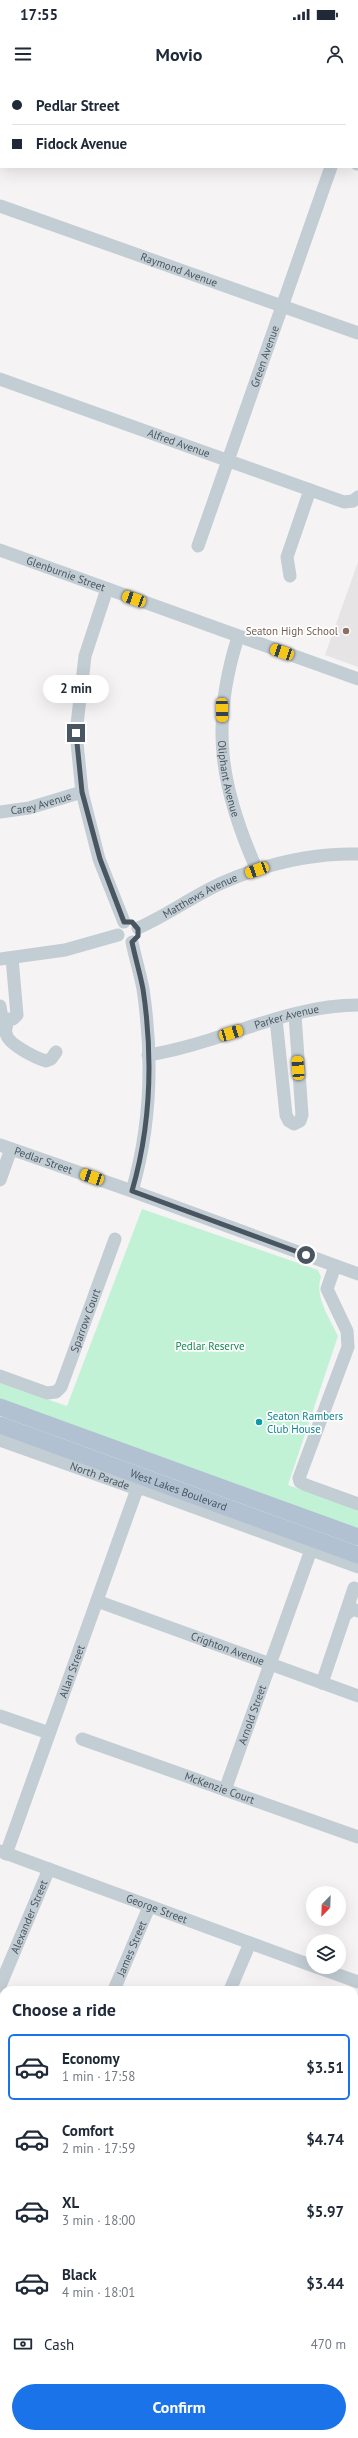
<!DOCTYPE html>
<html lang="en">
<head>
<meta charset="utf-8">
<style>
	:root { --surface:#fff; --page:#f2f2f3; --text:#1f2937; --muted:#747a83; --line:#e0e1e3; --accent:#1a73e8 }
	body { margin:0; font-family:"PT Sans",sans-serif; background:var(--page); color:var(--text); height:100vh; display:flex; flex-direction:column; font-size:15px; white-space:nowrap }
	* { box-sizing:border-box; margin:0 }
	p { font-size:13px; color:var(--muted) }
	.icon { flex:none; width:22px; height:22px; fill:none; stroke:currentColor; stroke-width:2; stroke-linecap:round; stroke-linejoin:round }
	.map { position:relative; flex:1; overflow:hidden }
	.side { position:absolute; left:0px; top:1906px; width:358px; height:452px; display:flex; flex-direction:column; background:var(--surface); border-radius:12px 12px 0 0; box-shadow:0 4px 16px #0002 }
	.side>* { flex:none }
	.banner { position:absolute; left:0px; top:0px; width:358px; height:88px; box-shadow:0 4px 16px #0002; display:grid; align-content:center; height:88px; padding:0 12px; background:var(--surface) }
	.needle { width:26px; rotate:203deg }
	.controls { position:absolute; left:306px; top:1806px; display:grid; gap:8px }
	.controls a { display:grid; place-items:center; width:40px; height:40px; border-radius:50%; background:var(--surface); box-shadow:0 4px 16px #0002; font-size:20px }
	.end { position:absolute; width:18px; height:18px; margin:-9px; border:5px solid #495661; background:#fff; box-shadow:0 0 0 2px #fff }
	.from { border-radius:50% }
	.bubble { position:absolute; height:28px; border-radius:14px; background:var(--surface); box-shadow:0 4px 16px #0002; font-size:13px; font-weight:600; line-height:28px; text-align:center }
	.car { position:absolute; width:12px; height:24px; margin:-12px -6px; border-radius:5px; box-shadow:0 0 3px 1px #0007; background:linear-gradient(#f5c518 24%,#345 0 40%,#f5c518 0 76%,#345 0 86%,#f5c518 0) }
	.banner b { display:flex; align-items:center; gap:14px; height:38px; font-size:15px }
	.banner b+b { border-top:1px solid var(--line) }
	.banner i { width:10px; height:10px; background:var(--text) }
	ul { padding:0; list-style:none }
	li { display:flex; align-items:center; gap:12px; height:66px; margin:0 8px 6px; padding:0 4px; border:2px solid transparent; border-radius:6px }
	li div { flex:1 }
	li b { display:block; font-size:15px }
	li em { font-style:normal; font-weight:600 }
	li.selected { border-color:var(--accent) }
	li>.icon { width:36px; height:36px; stroke-width:1.5 }
	h2 { padding:0 12px; font-size:18px; line-height:48px }
	.pay { display:flex; align-items:center; gap:10px; height:44px; padding:0 12px; font-size:15px }
	.pay p { margin-inline-start:auto }
	.primary-button { display:flex; gap:8px; margin-top:auto; padding:8px 12px }
	.primary-button a { flex:1; height:46px; border-radius:24px; background:var(--accent); color:#fff; font-size:16px; font-weight:600; line-height:46px; text-align:center }
	.status { display:flex; justify-content:space-between; align-items:center; height:28px; padding:0 20px; background:var(--surface); direction:ltr }
	.status svg { height:11px; fill:currentColor }
	header { display:flex; justify-content:space-between; align-items:center; height:52px; padding:0 12px; background:var(--surface); font-size:18px; font-weight:600 }
	.map>svg:first-child { display:block }
	.education { fill:#e6e4e5 }
	.green { fill:#c1f2d5 }
	.lines { fill:none; stroke-linecap:round; stroke-linejoin:round }
	.minor { stroke:#c3cdd4; stroke-width:13 }
	.major { stroke:#b2c1d1; stroke-width:17 }
	.route { stroke:#495661; stroke-width:5 }
	.education-dot { fill:#8d6e63; stroke:#fff; stroke-width:1.5 }
	.culture-dot { fill:#0f9aa8; stroke:#fff; stroke-width:1.5 }
	.labels { text-anchor:middle; dominant-baseline:central; stroke-width:3.5; stroke-linejoin:round; paint-order:stroke }
	.street-label { font-size:11px; fill:#495661; stroke:#fff }
	.education-label { font-size:11px; fill:#785e54; stroke:#fff; text-anchor:end }
	.park-label { font-size:11px; fill:#14884f; stroke:#fff }
	.culture-label { font-size:11px; fill:#0d838f; stroke:#fff; text-anchor:start }
</style>
</head>
<body>
<div class="status"><b>17:55</b><svg viewBox="0 0 49 12"><path d="M0 12V9h3v3zM5 12V6h3v6zM10 12V3h3v9zM15 12V0h3v12zM26 1h20v11H26zM47 4h2v5h-2z"/></svg></div>
<header><svg class="icon" aria-label="menu" viewBox="0 0 24 24"><path d="M4 6h16M4 12h16M4 18h16"/></svg>Movio<svg class="icon" aria-label="person" viewBox="0 0 24 24"><circle cx="12" cy="8" r="4"/><path d="M4 21q1-7 8-7t8 7"/></svg></header>
<div class="map">
<svg width="358" height="2358" viewBox="0 0 358 2358">
	<rect width="100%" height="100%" fill="#f5f3f3"/>
	<path class="education" d="M358 482V587L325 575Z"/>
	<path class="green" d="M142 1129 318 1190 321 1197C314 1216 330 1239 338 1256L288 1405 358 1430V1451L0 1322V1303L67 1326Z"/>
	<g class="lines">
		<g class="minor">
			<path d="M126 0 129 1"/>
			<path d="M357 14 358 11"/>
			<path d="M357 84H358"/>
			<path id="s1" d="M0 126 358 253"/>
			<path id="s2" d="M0 299 344 422 353 421 358 417"/>
			<path id="s3" d="M198 466 331 87"/>
			<path id="s4" d="M0 470 358 599"/>
			<path d="M290 496 287 477 310 410"/>
			<path d="M107 509 85 576 76 653 82 712 99 779 124 842"/>
			<path id="s5" d="M238 557C210 645 220 707 257 790"/>
			<path id="s6" d="M0 732 29 728 82 712"/>
			<path id="s7" d="M138 848C168 835 194 815 224 802 266 784 312 773 358 774"/>
			<path d="M132 862C135 877 140 893 143 909 153 976 151 1046 132 1111"/>
			<path d="M0 879 65 870 118 855"/>
			<path d="M0 926 2 939H13L17 935 12 878"/>
			<path d="M276 939 286 1035 289 1041 294 1044 300 1041 302 1035 295 935"/>
			<path d="M7 941C7 945 5 950 6 953 7 964 36 978 46 981L51 979 56 972"/>
			<path id="s8" d="M148 975C219 964 286 925 358 925"/>
			<path id="s9" d="M0 1065 132 1111 358 1194"/>
			<path d="M0 1100 11 1069"/>
			<path d="M335 1186 327 1209 347 1251 348 1267 299 1398 300 1402 306 1405 358 1424"/>
			<path id="s10" d="M0 1296 47 1313 56 1312 61 1307 115 1159"/>
			<path id="s11" d="M0 1360 137 1409H144L358 1487"/>
			<path id="s12" d="M97 1521 358 1616"/>
			<path d="M345 1535 354 1508"/>
			<path d="M322 1603 345 1535 353 1529 358 1531"/>
			<path d="M0 1636 49 1653"/>
			<path id="s13" d="M82 1659 358 1757"/>
			<path id="s14" d="M225 1710 311 1470"/>
			<path id="s15" d="M0 1771 313 1886"/>
			<path id="s16" d="M6 1774 137 1409"/>
			<path d="M316 1887 358 1902"/>
			<path id="s17" d="M0 1906 49 1789"/>
			<path id="s18" d="M114 1910 149 1827"/>
			<path d="M230 1910 250 1863"/>
			<path d="M0 2034 4 2035"/>
			<path d="M354 2109 358 2110"/>
			<path d="M354 2128 358 2129"/>
			<path d="M0 2180 4 2171"/>
			<path d="M354 2244 358 2245"/>
			<path d="M0 2263 4 2264"/>
			<path d="M346 2354 356 2358"/>
			<path d="M43 2358 44 2354"/>
		</g>
		<g class="major">
			<path d="M0 1327 358 1457"/>
			<path id="s19" d="M0 1345 358 1475"/>
			<path d="M354 1944 358 1934"/>
			<path d="M354 1990 358 1980"/>
			<path d="M181 2358 183 2354"/>
			<path d="M198 2358 200 2354"/>
		</g>
	</g>
	<g class="lines">
		<path class="route" d="M76 653 82 712 100 779 124 842H132L138 849V856L132 862C135 877 140 893 143 909 153 976 151 1045 132 1111L306 1175"/>
	</g>
	<circle class="education-dot" cx="346" cy="551" r="4"/>
	<circle class="culture-dot" cx="259" cy="1342" r="4"/>
	<g class="labels">
		<g class="street-label">
			<text stroke="none"><textPath href="#s1" startOffset="190">Raymond Avenue</textPath></text>
			<text stroke="none"><textPath href="#s3" startOffset="201">Green Avenue</textPath></text>
			<text stroke="none"><textPath href="#s2" startOffset="190">Alfred Avenue</textPath></text>
			<text stroke="none"><textPath href="#s4" startOffset="70">Glenburnie Street</textPath></text>
			<text stroke="none"><textPath href="#s5" startOffset="144">Oliphant Avenue</textPath></text>
			<text stroke="none"><textPath href="#s6" startOffset="42">Carey Avenue</textPath></text>
			<text stroke="none"><textPath href="#s7" startOffset="70">Matthews Avenue</textPath></text>
			<text stroke="none"><textPath href="#s8" startOffset="144">Parker Avenue</textPath></text>
			<text stroke="none"><textPath href="#s9" startOffset="46">Pedlar Street</textPath></text>
			<text stroke="none"><textPath href="#s10" startOffset="137">Sparrow Court</textPath></text>
			<text stroke="none"><textPath href="#s11" startOffset="106">North Parade</textPath></text>
			<text stroke="none"><textPath href="#s19" startOffset="190">West Lakes Boulevard</textPath></text>
			<text stroke="none"><textPath href="#s12" startOffset="139">Crighton Avenue</textPath></text>
			<text stroke="none"><textPath href="#s16" startOffset="194">Allan Street</textPath></text>
			<text stroke="none"><textPath href="#s14" startOffset="80">Arnold Street</textPath></text>
			<text stroke="none"><textPath href="#s13" startOffset="146">McKenzie Court</textPath></text>
			<text stroke="none"><textPath href="#s15" startOffset="167">George Street</textPath></text>
			<text stroke="none"><textPath href="#s17" startOffset="75">Alexander Street</textPath></text>
			<text stroke="none"><textPath href="#s18" startOffset="45">James Street</textPath></text>
		</g>
		<g class="education-label">
			<text x="338" y="551">Seaton High School</text>
		</g>
		<g class="park-label">
			<text x="210" y="1266">Pedlar Reserve</text>
		</g>
		<g class="culture-label">
			<text x="267" y="1336">Seaton Rambers<tspan x="267" dy="13">Club House</tspan></text>
		</g>
	</g>
</svg>
<div class="controls">
<a><svg class="needle" viewBox="-14 -14 28 28"><path d="M0-13l5 13h-10z" fill="#e53935"/><path d="M0 13l5-13h-10z" fill="#747a83"/></svg></a>
<a><svg class="icon" aria-label="layers" viewBox="0 0 24 24"><path d="M12 4l9 5-9 5-9-5zM3 14l9 5 9-5"/></svg></a>
</div>
<i class="end from" style="left:306px;top:1175px"></i>
<i class="end" style="left:76px;top:653px"></i>
<div class="bubble" style="left:43px;top:595px;width:66px">2 min</div>
<i class="car" style="left:134px;top:519px;rotate:290deg"></i>
<i class="car" style="left:282px;top:572px;rotate:289deg"></i>
<i class="car" style="left:222px;top:630px;rotate:179deg"></i>
<i class="car" style="left:257px;top:790px;rotate:250deg"></i>
<i class="car" style="left:231px;top:953px;rotate:73deg"></i>
<i class="car" style="left:298px;top:988px;rotate:356deg"></i>
<i class="car" style="left:92px;top:1097px;rotate:289deg"></i>
<div class="banner">
<b><i class="from"></i>Pedlar Street</b>
<b><i></i>Fidock Avenue</b>
</div>
<section class="side">
<h2>Choose a ride</h2>
<ul>
<li class="selected"><svg class="icon" aria-label="car" viewBox="0 0 24 24"><path d="M5 17H2v-5l4-1 3-4h7l3 4 3 1v5h-3M9 17h6M6 11h13"/><circle cx="7" cy="17" r="2"/><circle cx="17" cy="17" r="2"/></svg><div><b>Economy</b><p>1 min · 17:58</p></div><em>$3.51</em></li>
<li><svg class="icon" aria-label="car" viewBox="0 0 24 24"><path d="M5 17H2v-5l4-1 3-4h7l3 4 3 1v5h-3M9 17h6M6 11h13"/><circle cx="7" cy="17" r="2"/><circle cx="17" cy="17" r="2"/></svg><div><b>Comfort</b><p>2 min · 17:59</p></div><em>$4.74</em></li>
<li><svg class="icon" aria-label="car" viewBox="0 0 24 24"><path d="M5 17H2v-5l4-1 3-4h7l3 4 3 1v5h-3M9 17h6M6 11h13"/><circle cx="7" cy="17" r="2"/><circle cx="17" cy="17" r="2"/></svg><div><b>XL</b><p>3 min · 18:00</p></div><em>$5.97</em></li>
<li><svg class="icon" aria-label="car" viewBox="0 0 24 24"><path d="M5 17H2v-5l4-1 3-4h7l3 4 3 1v5h-3M9 17h6M6 11h13"/><circle cx="7" cy="17" r="2"/><circle cx="17" cy="17" r="2"/></svg><div><b>Black</b><p>4 min · 18:01</p></div><em>$3.44</em></li>
</ul>
<div class="pay"><svg class="icon" aria-label="cash" viewBox="0 0 24 24"><path d="M3 7h18v10H3z"/><circle cx="12" cy="12" r="2"/></svg>Cash<p>470 m</p></div>
<div class="primary-button"><a>Confirm</a></div>
</section>
</div>
</body>
</html>
